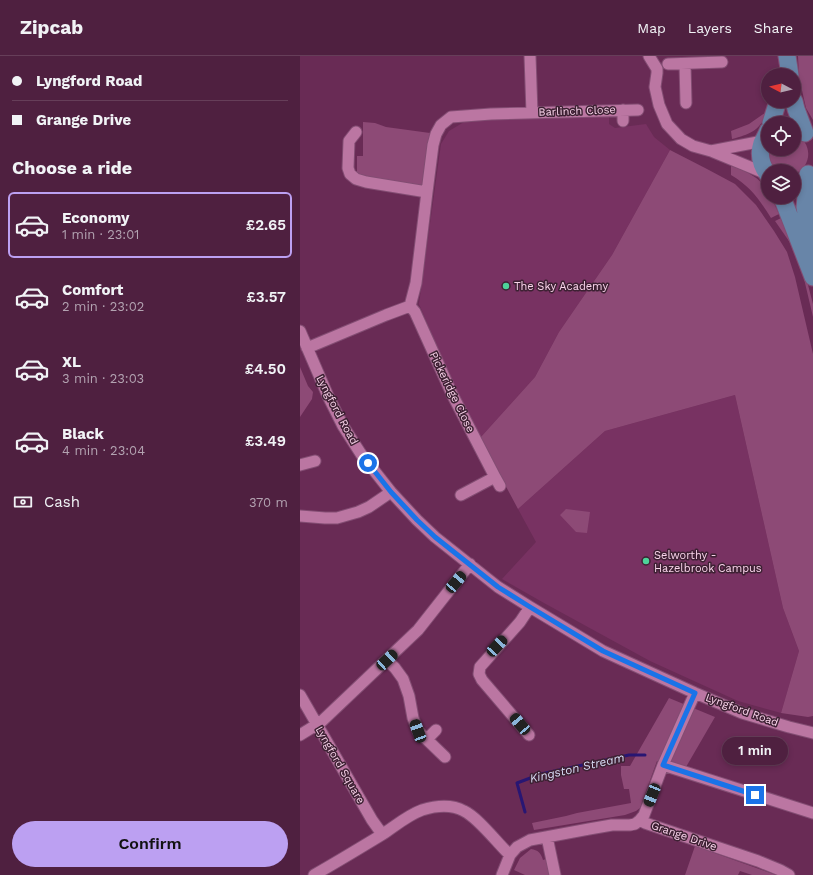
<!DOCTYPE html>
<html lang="en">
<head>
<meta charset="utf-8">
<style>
	:root { --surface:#4f2040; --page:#552847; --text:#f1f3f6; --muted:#b3a3b1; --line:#663e59; --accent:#bca0f2 }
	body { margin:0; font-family:"Work Sans",sans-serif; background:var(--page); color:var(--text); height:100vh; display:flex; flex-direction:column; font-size:15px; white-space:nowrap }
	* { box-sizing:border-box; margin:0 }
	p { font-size:13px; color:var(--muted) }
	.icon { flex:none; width:22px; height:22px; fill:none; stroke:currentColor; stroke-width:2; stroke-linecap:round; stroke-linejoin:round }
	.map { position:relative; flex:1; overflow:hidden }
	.panel { display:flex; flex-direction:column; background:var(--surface); width:300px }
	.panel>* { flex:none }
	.hud { display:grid; align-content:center; height:88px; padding:0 12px; background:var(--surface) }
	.needle { width:26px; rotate:277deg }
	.controls { position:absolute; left:461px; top:12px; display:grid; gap:8px }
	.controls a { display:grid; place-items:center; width:40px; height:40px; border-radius:50%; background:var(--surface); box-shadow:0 2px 6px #0003,0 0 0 1px var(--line); font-size:20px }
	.end { position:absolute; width:18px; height:18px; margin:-9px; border:5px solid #1a73e8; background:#fff; box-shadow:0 0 0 2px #fff }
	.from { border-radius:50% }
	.bubble { position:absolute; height:28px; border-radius:14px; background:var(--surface); box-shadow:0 2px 6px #0003,0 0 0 1px var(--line); font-size:13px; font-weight:600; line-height:28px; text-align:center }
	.car { position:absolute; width:12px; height:24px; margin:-12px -6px; border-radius:5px; box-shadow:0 0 3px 1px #0007; background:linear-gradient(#222 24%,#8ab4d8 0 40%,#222 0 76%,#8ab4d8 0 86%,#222 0) }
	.hud b { display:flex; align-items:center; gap:14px; height:38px; font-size:15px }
	.hud b+b { border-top:1px solid var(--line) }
	.hud i { width:10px; height:10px; background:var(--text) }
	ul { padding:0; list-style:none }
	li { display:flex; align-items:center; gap:12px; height:66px; margin:0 8px 6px; padding:0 4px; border:2px solid transparent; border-radius:6px }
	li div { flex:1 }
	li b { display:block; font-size:15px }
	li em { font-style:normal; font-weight:600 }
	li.active { border-color:var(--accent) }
	li>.icon { width:36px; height:36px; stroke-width:1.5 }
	h2 { padding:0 12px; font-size:18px; line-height:48px }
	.pay { display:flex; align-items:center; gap:10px; height:44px; padding:0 12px; font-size:15px }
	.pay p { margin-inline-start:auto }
	.button { display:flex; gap:8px; margin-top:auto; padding:8px 12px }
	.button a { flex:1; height:46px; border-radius:24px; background:var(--accent); color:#111; font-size:16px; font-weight:600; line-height:46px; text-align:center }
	header { display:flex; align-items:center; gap:24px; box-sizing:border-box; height:56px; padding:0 20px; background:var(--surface); border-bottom:1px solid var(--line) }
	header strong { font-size:19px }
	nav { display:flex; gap:22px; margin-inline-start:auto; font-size:14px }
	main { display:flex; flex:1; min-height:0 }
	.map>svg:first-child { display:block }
	.built { fill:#783262 }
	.green { fill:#8d4a76 }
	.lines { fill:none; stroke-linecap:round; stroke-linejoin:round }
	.stream { stroke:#281673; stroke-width:3 }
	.minor-casing { stroke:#834d73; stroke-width:13 }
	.primary-casing { stroke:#834d73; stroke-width:19 }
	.minor { stroke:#bb76a2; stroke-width:11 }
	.primary { stroke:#6885a8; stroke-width:17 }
	.route { stroke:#1a73e8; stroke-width:5 }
	.poi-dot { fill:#4dd39a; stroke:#3d2133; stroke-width:1.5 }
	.labels { text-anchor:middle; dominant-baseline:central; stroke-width:3; stroke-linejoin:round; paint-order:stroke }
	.street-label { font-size:11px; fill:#fad4eb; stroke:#3d2133 }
	.poi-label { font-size:11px; fill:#fad4eb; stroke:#3d2133; text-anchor:start }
	.water-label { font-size:12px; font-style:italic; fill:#d9dcf6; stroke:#3d2133 }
</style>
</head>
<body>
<header>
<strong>Zipcab</strong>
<nav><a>Map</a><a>Layers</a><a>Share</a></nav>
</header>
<main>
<section class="panel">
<div class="hud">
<b><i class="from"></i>Lyngford Road</b>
<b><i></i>Grange Drive</b>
</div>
<h2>Choose a ride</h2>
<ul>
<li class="active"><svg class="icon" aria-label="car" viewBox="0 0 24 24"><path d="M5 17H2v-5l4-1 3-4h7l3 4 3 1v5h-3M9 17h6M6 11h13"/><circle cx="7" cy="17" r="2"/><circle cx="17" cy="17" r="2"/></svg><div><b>Economy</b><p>1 min · 23:01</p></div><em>£2.65</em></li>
<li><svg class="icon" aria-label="car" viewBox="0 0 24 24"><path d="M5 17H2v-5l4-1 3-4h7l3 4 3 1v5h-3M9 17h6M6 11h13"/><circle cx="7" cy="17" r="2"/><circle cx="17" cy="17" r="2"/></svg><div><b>Comfort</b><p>2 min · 23:02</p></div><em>£3.57</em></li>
<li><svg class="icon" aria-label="car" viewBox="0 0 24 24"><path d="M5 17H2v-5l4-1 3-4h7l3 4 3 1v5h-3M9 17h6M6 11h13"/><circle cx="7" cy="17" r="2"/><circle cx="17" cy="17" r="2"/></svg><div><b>XL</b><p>3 min · 23:03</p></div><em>£4.50</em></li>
<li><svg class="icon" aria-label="car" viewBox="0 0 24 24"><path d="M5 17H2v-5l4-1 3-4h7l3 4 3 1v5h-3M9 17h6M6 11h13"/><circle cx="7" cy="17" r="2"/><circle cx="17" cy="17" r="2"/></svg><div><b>Black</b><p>4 min · 23:04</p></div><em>£3.49</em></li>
</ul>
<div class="pay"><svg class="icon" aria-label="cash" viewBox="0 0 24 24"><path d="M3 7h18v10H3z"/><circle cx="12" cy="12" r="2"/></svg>Cash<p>370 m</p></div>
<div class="button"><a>Confirm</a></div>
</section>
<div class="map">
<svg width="513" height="819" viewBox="0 0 513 819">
	<rect width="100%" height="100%" fill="#692b55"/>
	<path class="built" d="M309 60V68L315 72 346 68 354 81 370 94 312 199 259 276 235 321 180 382 149 319 119 248 141 88 149 75 164 66 228 61Z
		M435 339 483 552 499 595 481 657 438 645 350 605 244 547 202 523 236 486 218 453 305 375Z"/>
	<path class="green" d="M498 0H513V64L506 52 499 21Z
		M469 54C459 74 454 77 432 83L431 75 449 68Z
		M63 66 75 67 86 71 130 77 122 129 118 130 64 121 57 117V100H63Z
		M494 78C513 85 513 111 494 118V115H475L471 111 467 95 468 93H494Z
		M370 94 407 113 435 128 456 149 474 175 487 196 495 221 513 298V660L508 661 481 657 499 595 483 552 435 339 305 375 218 453 180 382 235 321 259 276 312 199Z
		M431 110C445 114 468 125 468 141H471L479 158 471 162C459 143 451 131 431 119Z
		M481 162 486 170 503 210 513 248V261L501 210 491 188 475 165Z
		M0 311 8 330 13 336 12 343 0 361Z
		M266 453 290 456 287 477 276 476 260 459Z
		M369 642 415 661 386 711 357 705 340 752 336 755 325 759 234 774 232 767 266 760 277 757 331 747 329 733H324L321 719V710H330Z
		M395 790 476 819H452L440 815 438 819H385Z
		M231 793C238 794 241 797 243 804L246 803 251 819H225L214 814 220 802Z"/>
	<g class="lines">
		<path class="stream" d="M225 756 217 727 241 718 329 699H345"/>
		<g class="minor-casing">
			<path id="minor" d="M230 0 232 57
				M349 0 357 13V17L355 31 359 49 367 68 381 83 393 90 411 95 467 118
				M368 8 422 6
				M385 8 386 47
				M323 54V65
				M411 95 463 85
				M127 136 133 89 136 78 141 69 151 61 191 58 338 54
				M110 250 115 256 152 338 195 421 161 439
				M0 275 28 340 43 370 61 398 91 436 117 464 135 481 198 531 230 551 303 595 395 637 442 657 489 671 513 677
				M7 292 86 259 110 250 116 227 127 136 66 126 56 123 50 118 48 112 49 85 56 76
				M0 409 15 405
				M195 421 200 430
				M0 460 25 462H37L58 456 69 451 91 436
				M87 604 95 612 103 623 109 640 113 662 118 675 145 701
				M0 639 72 764 82 778
				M0 679 21 666 118 574 170 508
				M229 679 182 624 179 618 180 611 220 566 230 551
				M127 683 136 674
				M363 709 513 757
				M340 764 344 759 363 709 395 637
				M247 781 255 819
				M14 819C37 806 60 792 83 778 95 770 108 759 122 754 135 750 151 748 164 755 177 761 195 784 206 795L210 799
				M202 819 210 799 217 791 230 784 289 773 312 769H330L335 768 340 764 345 767 458 805 480 814 489 819"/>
		</g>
		<g class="primary-casing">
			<path id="primary" d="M487 0 490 19
				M494 45 496 53 505 77
				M471 67 478 45
				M468 75C466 80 464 83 462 87 458 99 461 109 468 119
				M508 118 505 151 513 199
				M482 141 513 221"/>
		</g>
		<use href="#minor" class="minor"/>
		<use href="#primary" class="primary"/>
	</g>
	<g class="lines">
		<path class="route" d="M68 407 91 436 117 464 135 481 198 531 230 551 303 595 395 637 363 709 455 739"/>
	</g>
	<g class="poi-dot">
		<circle cx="206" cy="230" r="4"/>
		<circle cx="346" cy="505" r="4"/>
	</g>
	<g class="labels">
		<g class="street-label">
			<text transform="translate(277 55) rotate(-2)">Barlinch Close</text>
			<text transform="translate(152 336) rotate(64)">Pickeridge Close</text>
			<text transform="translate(37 354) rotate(62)">Lyngford Road</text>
			<text transform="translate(442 654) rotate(20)">Lyngford Road</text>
			<text transform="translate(40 709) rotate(60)">Lyngford Square</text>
			<text transform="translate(384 780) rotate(19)">Grange Drive</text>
		</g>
		<g class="poi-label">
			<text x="214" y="230">The Sky Academy</text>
			<text x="354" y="499">Selworthy -<tspan x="354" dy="13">Hazelbrook Campus</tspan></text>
		</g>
		<g class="water-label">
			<text transform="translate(277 712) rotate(-13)">Kingston Stream</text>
		</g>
	</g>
</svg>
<div class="controls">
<a><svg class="needle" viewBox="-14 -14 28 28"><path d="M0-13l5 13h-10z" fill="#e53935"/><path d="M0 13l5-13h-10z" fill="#b3a3b1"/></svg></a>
<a><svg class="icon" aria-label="locate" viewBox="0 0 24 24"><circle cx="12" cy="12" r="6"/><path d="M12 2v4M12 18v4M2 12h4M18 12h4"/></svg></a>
<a><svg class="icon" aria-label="layers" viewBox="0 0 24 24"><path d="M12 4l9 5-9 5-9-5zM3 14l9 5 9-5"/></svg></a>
</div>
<i class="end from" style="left:68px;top:407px"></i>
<i class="end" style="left:455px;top:739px"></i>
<div class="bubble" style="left:422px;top:681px;width:66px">1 min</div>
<i class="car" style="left:156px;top:526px;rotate:40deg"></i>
<i class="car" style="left:197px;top:590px;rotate:43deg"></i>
<i class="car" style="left:87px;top:604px;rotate:47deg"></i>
<i class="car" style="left:220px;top:668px;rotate:320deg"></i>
<i class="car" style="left:118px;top:675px;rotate:340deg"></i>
<i class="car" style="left:352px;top:739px;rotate:202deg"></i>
</div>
</main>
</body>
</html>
